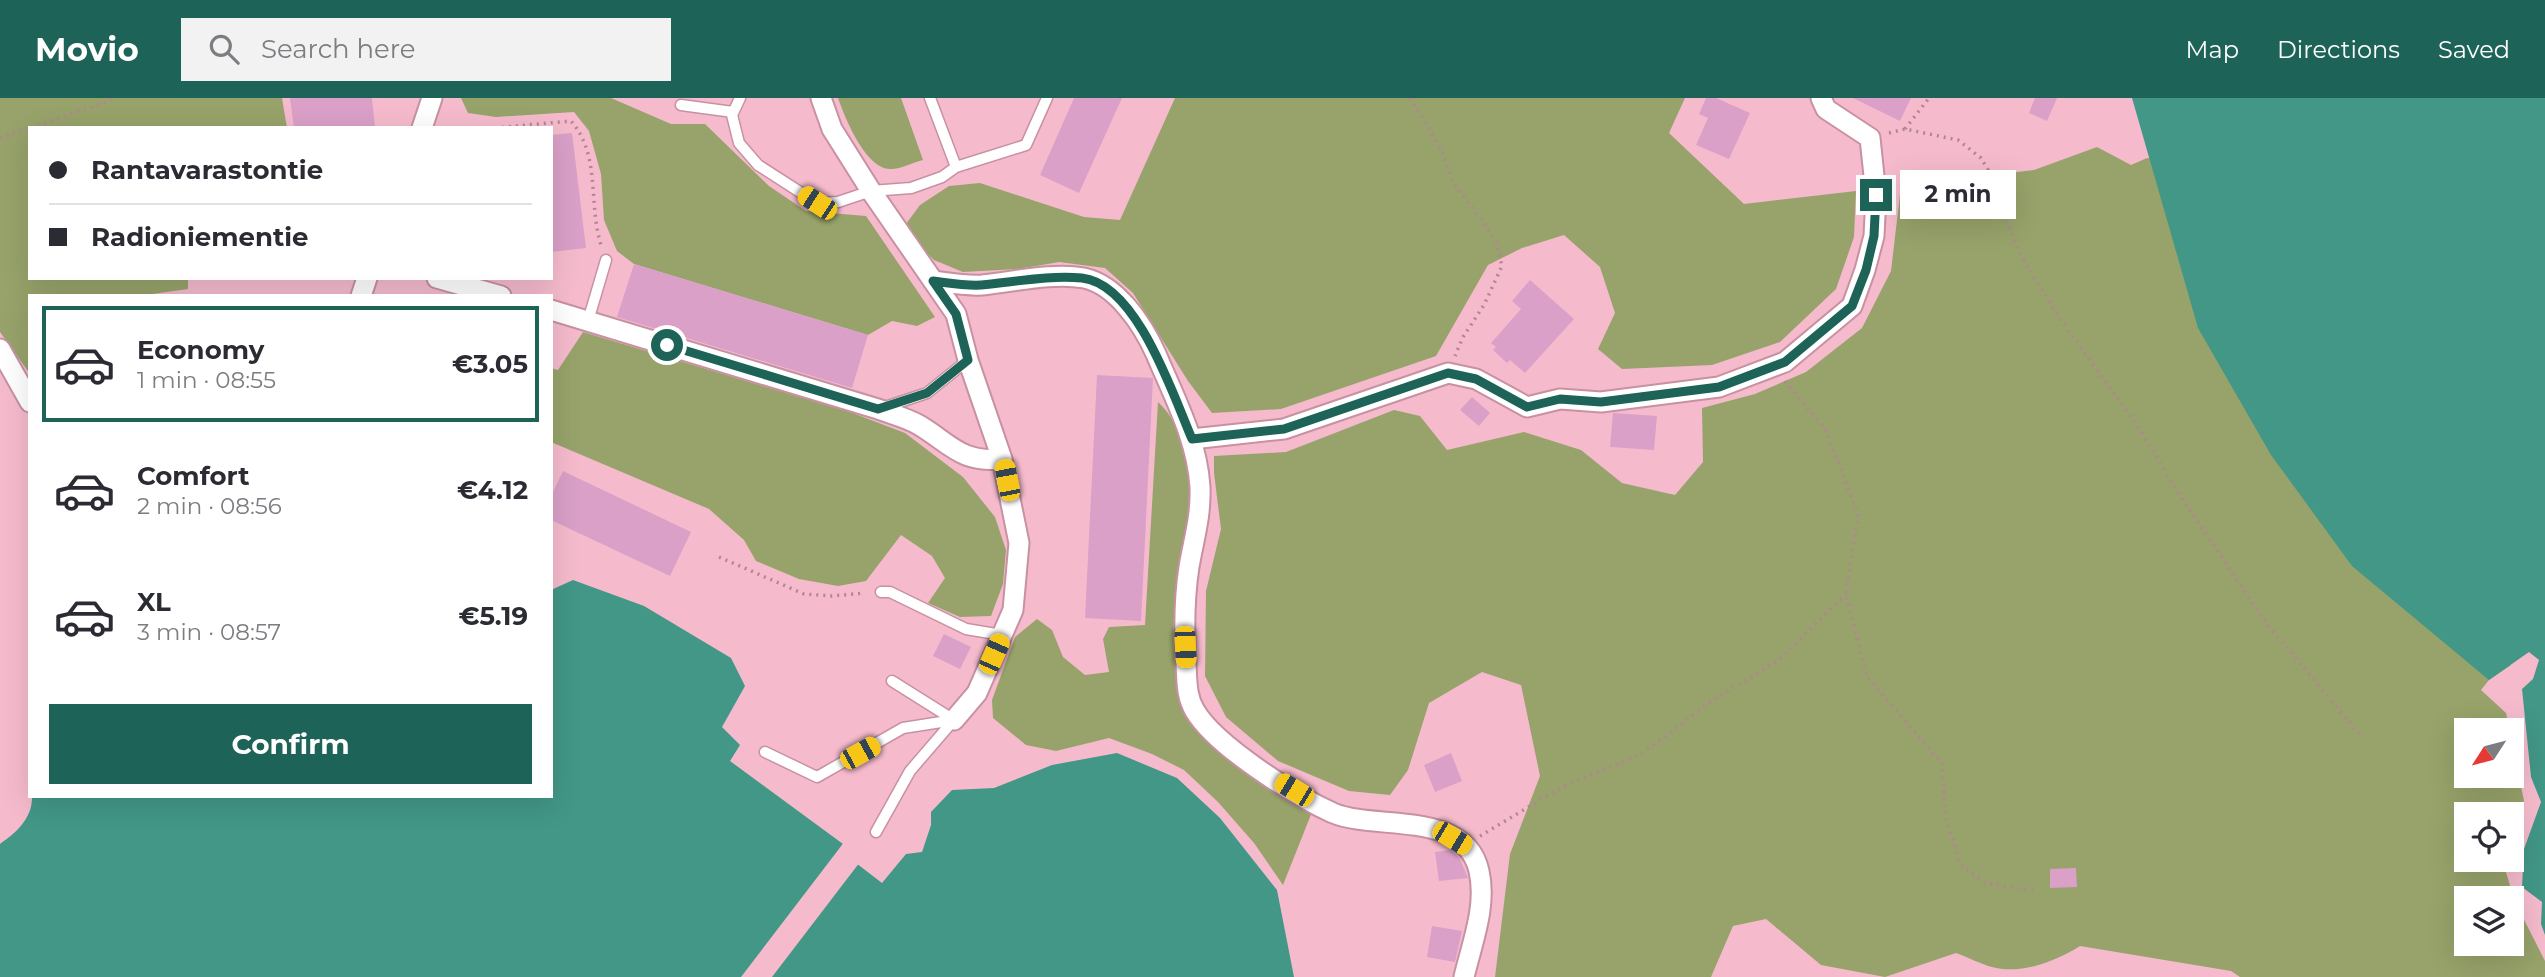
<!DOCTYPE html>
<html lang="en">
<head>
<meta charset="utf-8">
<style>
	:root { --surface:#fff; --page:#f2f2f3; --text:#2b2b33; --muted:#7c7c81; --line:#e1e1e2; --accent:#1d6357 }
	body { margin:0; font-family:Montserrat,sans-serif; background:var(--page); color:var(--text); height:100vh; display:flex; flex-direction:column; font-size:26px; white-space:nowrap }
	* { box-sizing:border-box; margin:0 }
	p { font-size:23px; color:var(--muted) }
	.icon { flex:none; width:38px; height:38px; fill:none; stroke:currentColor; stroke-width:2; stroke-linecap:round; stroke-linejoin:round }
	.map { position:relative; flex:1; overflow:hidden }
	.side { position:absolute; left:28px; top:196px; width:525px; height:504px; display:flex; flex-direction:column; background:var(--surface); border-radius:0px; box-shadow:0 7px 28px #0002 }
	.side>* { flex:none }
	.banner { position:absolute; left:28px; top:28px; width:525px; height:154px; border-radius:0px; box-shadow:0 7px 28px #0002; display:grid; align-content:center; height:154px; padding:0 21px; background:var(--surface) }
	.needle { width:46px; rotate:234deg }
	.tools { position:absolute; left:2454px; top:620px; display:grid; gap:14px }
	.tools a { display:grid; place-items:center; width:70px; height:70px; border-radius:0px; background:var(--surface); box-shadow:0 7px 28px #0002; font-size:35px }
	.end { position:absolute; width:32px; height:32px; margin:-16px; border:9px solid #1d6357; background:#fff; box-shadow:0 0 0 4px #fff }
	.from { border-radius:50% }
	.bubble { position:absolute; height:49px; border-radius:0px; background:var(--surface); box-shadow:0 7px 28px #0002; font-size:23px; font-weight:700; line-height:49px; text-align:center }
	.car { position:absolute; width:21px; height:42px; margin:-21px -10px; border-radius:9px; box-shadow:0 0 5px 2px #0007; background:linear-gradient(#f5c518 24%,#345 0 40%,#f5c518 0 76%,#345 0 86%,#f5c518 0) }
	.banner b { display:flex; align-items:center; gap:24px; height:66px; font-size:26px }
	.banner b+b { border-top:2px solid var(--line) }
	.banner i { width:18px; height:18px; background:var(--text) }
	ul { padding:12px 0 0; list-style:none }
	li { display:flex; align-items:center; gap:21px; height:116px; margin:0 14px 10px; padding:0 7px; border:4px solid transparent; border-radius:0px }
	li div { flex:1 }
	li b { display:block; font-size:26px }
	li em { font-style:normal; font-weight:700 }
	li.selected { border-color:var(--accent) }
	li>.icon { width:63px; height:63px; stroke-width:1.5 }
	.cta { display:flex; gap:14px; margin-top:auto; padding:14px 21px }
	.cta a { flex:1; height:80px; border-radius:0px; background:var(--accent); color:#fff; font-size:28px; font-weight:700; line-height:80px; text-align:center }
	header { display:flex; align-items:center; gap:42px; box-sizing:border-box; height:98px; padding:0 35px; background:var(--accent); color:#fff }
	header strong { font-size:33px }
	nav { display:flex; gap:38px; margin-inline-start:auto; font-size:24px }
	.search { width:490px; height:63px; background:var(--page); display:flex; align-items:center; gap:18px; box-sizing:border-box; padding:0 24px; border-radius:0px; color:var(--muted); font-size:26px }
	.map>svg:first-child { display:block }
	.green { fill:#97a36a; fill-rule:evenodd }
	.water { fill:#429786 }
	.pier { fill:#f5bbcd }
	.building { fill:#daa0c8 }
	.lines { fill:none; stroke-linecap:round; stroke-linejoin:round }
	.lane-casing { stroke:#c891a2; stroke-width:13 }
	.street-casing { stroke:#c891a2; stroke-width:23 }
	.path { stroke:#b28593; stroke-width:3.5; stroke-dasharray:2 5; stroke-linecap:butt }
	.lane { stroke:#fff; stroke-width:10 }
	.street { stroke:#fff; stroke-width:19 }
	.route { stroke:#1d6357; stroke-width:9 }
</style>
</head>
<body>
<header>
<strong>Movio</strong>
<div class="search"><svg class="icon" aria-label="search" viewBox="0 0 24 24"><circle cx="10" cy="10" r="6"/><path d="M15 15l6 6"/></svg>Search here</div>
<nav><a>Map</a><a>Directions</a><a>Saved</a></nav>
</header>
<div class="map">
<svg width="2545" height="879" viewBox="0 0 2545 879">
	<rect width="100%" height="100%" fill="#f5bbcd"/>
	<path class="green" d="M0 0H282L287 30H30V180H188V191L138 198H30V276L0 234Z
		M461 0H611L671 26H705L769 88 806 113 866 118 935 219 917 228 892 223 868 237 634 166 617 153 604 122 601 76 589 33 574 14 496 19 468 15Z
		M838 0H901L923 62C914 64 901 71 891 71 866 72 845 20 838 0Z
		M1175 0H1685L1669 35 1744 106 1856 93 1854 139 1836 191 1780 244 1712 267 1622 271 1598 251 1615 215 1600 169 1564 137 1522 150 1488 167 1436 258 1281 311 1212 315 1188 283 1133 195 1105 170 1059 164 1019 171 963 174 934 162 919 147 906 126 920 107 949 88 980 85 1084 119 1120 122Z
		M2097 49 2131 67 2147 60 2167 62 2511 567 2489 582 2481 592 2506 615 2510 632H2466V677H2511V639L2524 703 2511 728V716H2466V761H2502L2515 804 2545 863V879H2240L2231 873 2080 848C2056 863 2021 877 1992 869 1980 866 1968 859 1956 855L1885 879 1821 867 1766 821 1733 828 1711 879H1495L1510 756 1540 678 1521 587 1482 574 1429 605 1408 672 1390 697 1349 693 1278 663 1226 619 1205 578 1206 493 1221 431 1214 375V358L1286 354 1394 312 1420 318 1447 352 1524 334 1581 352 1622 385 1675 397 1703 364 1702 310 1755 296 1806 274 1862 230 1891 173 1901 88 2034 72ZM2466 800H2511V845H2466Z
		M583 234 850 314 905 335 963 379 995 419 1006 452 1003 486 991 518 960 519 928 505 945 480 932 458 901 437 866 483 838 488 799 481 756 463 744 442 709 411 551 344V270L558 272Z
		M1158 304C1183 327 1194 372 1192 407 1190 424 1183 442 1180 459 1173 506 1168 575 1186 619 1189 626 1198 633 1203 638 1236 673 1269 694 1312 714L1283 787 1254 745 1218 704 1184 672 1152 656 1109 640 1056 653 1026 647 993 620 992 602 1015 539 1037 521 1052 532 1063 559 1085 577 1109 574 1103 541 1109 529 1145 527Z"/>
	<path class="water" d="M2132 0H2545V837L2541 826 2542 804 2522 789 2524 751 2541 704 2531 679 2522 591 2533 581 2539 562 2529 554 2489 582 2352 468 2271 357 2198 230Z
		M573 482 644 508 731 560 745 588 722 629 740 647 730 663 843 746 839 752 882 785 906 756 922 754 931 727V714L952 692 994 690 1052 667 1117 655 1177 680 1220 720 1277 792 1294 879H0V746C16 735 33 720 32 698H551V492Z"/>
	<path class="pier" d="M845 743 843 751 860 764 772 879H741Z"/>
	<path class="building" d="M290 0H372L375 30H294Z
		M1074 0H1122L1079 95 1040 77Z
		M1706 0H1716L1750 15 1729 61 1696 47 1708 20 1699 16Z
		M1853 0H1911L1900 23Z
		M2035 0H2057L2047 23 2029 15Z
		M572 35 586 150 551 154V37Z
		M634 166 868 237 852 290 617 219Z
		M1530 182 1574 221 1525 275 1510 262 1507 265 1493 252 1496 249 1491 245 1521 211 1512 203Z
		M1097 277 1153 280 1141 523 1085 520Z
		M1472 299 1490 315 1479 328 1460 312Z
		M1613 315 1657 318 1654 352 1610 349Z
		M563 373 691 434 670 478 551 422V398Z
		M944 536 971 549 960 571 933 558Z
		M1451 655 1462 683 1435 694 1424 667Z
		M1451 752 1460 761 1468 780 1439 783 1435 754Z
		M2076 770 2077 789 2050 790V771Z
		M1432 828 1462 833 1455 864 1427 859Z"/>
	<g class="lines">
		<g class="lane-casing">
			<path id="lane" d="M740 0 732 17 739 45 758 67 817 105 838 104 871 93 911 90 942 79 956 69 1026 47 1047 0
				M930 0 956 69
				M681 7 733 14
				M588 223 606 162
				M882 310 927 295 968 262
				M881 494H890L966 531 1002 537
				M892 583 954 622
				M765 654 817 679 903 630 954 622
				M876 734 910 673 953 623"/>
		</g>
		<g class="street-casing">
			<path id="street" d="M821 0 832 31 871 93 956 216 968 262 1002 361 1019 445 1013 512 977 595 954 622
				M422 30 432 0
				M437 180 501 198
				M933 183C949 185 966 188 982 187 1013 184 1053 174 1084 180 1117 187 1143 227 1156 256 1174 299 1197 341 1200 389 1201 419 1194 440 1189 469 1184 501 1184 533 1186 566 1187 582 1186 598 1195 613 1216 648 1295 698 1333 715 1376 733 1465 711 1479 773 1487 808 1472 845 1464 879
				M361 198 367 180
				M551 212 878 311C891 316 907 320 919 327 951 346 960 365 1002 361
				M0 251 30 304
				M1192 341 1284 331 1448 275 1476 281 1527 309 1560 301 1601 304 1719 289 1785 264 1852 208 1865 172 1874 138 1876 97 1870 40 1826 11 1821 0"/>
		</g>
		<path class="path" d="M1410 0 1441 51 1452 83 1496 142 1502 168 1484 207 1463 239 1455 258
			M31 30 117 0
			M495 30 571 23C601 57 588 106 601 147
			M1905 31 1929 0
			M1889 35 1905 31 1958 42 1981 60 1995 83 2005 121 2026 166 2060 221 2139 330 2174 389 2269 529 2361 638
			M0 40 30 30
			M1785 283 1825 331 1858 416 1846 496 1867 579 1942 665 1945 716 1960 766 1985 785 2035 793
			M719 459 804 496 832 498 865 495
			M1480 738 1562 689 1640 657 1710 604 1780 561 1846 496"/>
		<use href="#lane" class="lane"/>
		<use href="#street" class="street"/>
	</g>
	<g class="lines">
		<path class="route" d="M667 247 878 311 927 295 968 262 956 216 933 183C949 185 966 188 981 187 1015 184 1048 177 1082 180 1137 186 1173 297 1192 341L1284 331 1448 275 1476 281 1527 309 1560 301 1601 304 1719 289 1785 264 1852 208 1866 172 1874 138 1876 97"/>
	</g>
</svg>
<div class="tools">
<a><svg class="needle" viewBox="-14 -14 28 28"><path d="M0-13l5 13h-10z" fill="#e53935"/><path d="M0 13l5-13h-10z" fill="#7c7c81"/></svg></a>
<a><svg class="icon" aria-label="locate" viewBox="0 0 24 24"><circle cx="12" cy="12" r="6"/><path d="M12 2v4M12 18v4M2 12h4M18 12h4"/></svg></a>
<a><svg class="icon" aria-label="layers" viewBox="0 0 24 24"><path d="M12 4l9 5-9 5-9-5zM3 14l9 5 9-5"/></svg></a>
</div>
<i class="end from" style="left:667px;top:247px"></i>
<i class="end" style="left:1876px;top:97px"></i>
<div class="bubble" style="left:1900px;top:72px;width:116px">2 min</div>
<i class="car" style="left:817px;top:105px;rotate:303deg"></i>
<i class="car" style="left:1007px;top:382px;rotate:349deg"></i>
<i class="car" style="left:1185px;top:549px;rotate:177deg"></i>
<i class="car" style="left:994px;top:556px;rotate:24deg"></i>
<i class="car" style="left:860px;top:655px;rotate:61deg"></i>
<i class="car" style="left:1294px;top:692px;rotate:301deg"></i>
<i class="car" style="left:1452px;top:740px;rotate:121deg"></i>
<div class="banner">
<b><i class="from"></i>Rantavarastontie</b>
<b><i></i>Radioniementie</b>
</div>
<section class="side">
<ul>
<li class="selected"><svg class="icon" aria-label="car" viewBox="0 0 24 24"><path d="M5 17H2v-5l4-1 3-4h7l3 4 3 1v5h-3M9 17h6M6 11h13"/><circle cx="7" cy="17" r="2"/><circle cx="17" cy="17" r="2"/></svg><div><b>Economy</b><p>1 min · 08:55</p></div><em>€3.05</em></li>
<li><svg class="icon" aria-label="car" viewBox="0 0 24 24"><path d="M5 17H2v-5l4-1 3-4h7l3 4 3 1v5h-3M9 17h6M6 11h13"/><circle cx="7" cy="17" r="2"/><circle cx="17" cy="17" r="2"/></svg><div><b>Comfort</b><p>2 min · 08:56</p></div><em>€4.12</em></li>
<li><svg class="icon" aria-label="car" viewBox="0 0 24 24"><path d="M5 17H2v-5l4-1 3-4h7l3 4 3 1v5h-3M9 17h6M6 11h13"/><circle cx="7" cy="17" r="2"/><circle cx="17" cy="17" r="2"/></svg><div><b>XL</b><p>3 min · 08:57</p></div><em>€5.19</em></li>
</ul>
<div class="cta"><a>Confirm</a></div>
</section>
</div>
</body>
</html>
